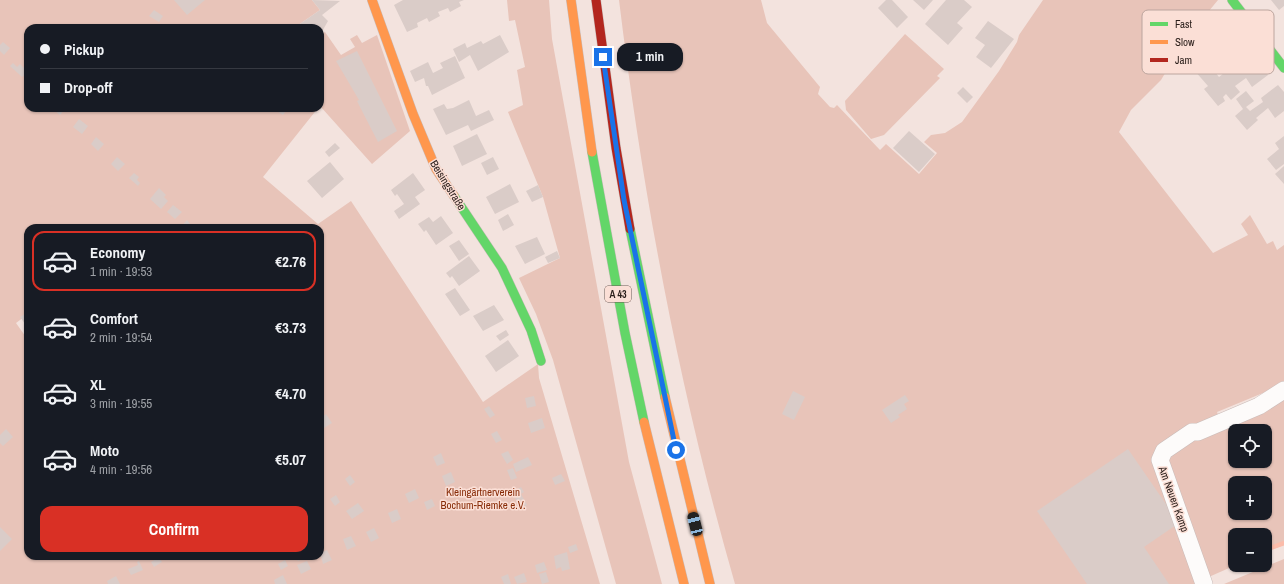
<!DOCTYPE html>
<html lang="en">
<head>
<meta charset="utf-8">
<style>
	:root { --surface:#171b24; --page:#20242c; --text:#f1f3f6; --muted:#9ea1a6; --line:#363941; --accent:#d93025 }
	body { margin:0; font-family:"Archivo Narrow",sans-serif; background:var(--page); color:var(--text); height:100vh; display:flex; flex-direction:column; font-size:15px; white-space:nowrap }
	* { box-sizing:border-box; margin:0 }
	p { font-size:13px; color:var(--muted) }
	.icon { flex:none; width:22px; height:22px; fill:none; stroke:currentColor; stroke-width:2; stroke-linecap:round; stroke-linejoin:round }
	.map { position:relative; flex:1; overflow:hidden }
	.drawer { position:absolute; left:24px; top:224px; width:300px; height:336px; display:flex; flex-direction:column; background:var(--surface); border-radius:12px; box-shadow:0 1px 3px #0004 }
	.drawer>* { flex:none }
	.guide { position:absolute; left:24px; top:24px; width:300px; height:88px; border-radius:12px; box-shadow:0 1px 3px #0004; display:grid; align-content:center; height:88px; padding:0 16px; background:var(--surface) }
	.tools { position:absolute; left:1228px; top:424px; display:grid; gap:8px }
	.tools a { display:grid; place-items:center; width:44px; height:44px; border-radius:8px; background:var(--surface); box-shadow:0 1px 3px #0004; font-size:20px }
	.end { position:absolute; width:18px; height:18px; margin:-9px; border:5px solid #1a73e8; background:#fff; box-shadow:0 0 0 2px #fff }
	.from { border-radius:50% }
	.bubble { position:absolute; height:28px; border-radius:12px; background:var(--surface); box-shadow:0 1px 3px #0004; font-size:13px; font-weight:800; line-height:28px; text-align:center }
	.car { position:absolute; width:12px; height:24px; margin:-12px -6px; border-radius:5px; box-shadow:0 0 3px 1px #0007; background:linear-gradient(#222 24%,#8ab4d8 0 40%,#222 0 76%,#8ab4d8 0 86%,#222 0) }
	.guide b { display:flex; align-items:center; gap:14px; height:38px; font-size:15px }
	.guide b+b { border-top:1px solid var(--line) }
	.guide i { width:10px; height:10px; background:var(--text) }
	ul { padding:7px 0 0; list-style:none }
	li { display:flex; align-items:center; gap:12px; height:60px; margin:0 8px 6px; padding:0 8px; border:2px solid transparent; border-radius:12px }
	li div { flex:1 }
	li b { display:block; font-size:15px }
	li em { font-style:normal; font-weight:800 }
	li.current { border-color:var(--accent) }
	li>.icon { width:36px; height:36px; stroke-width:1.5 }
	.action { display:flex; gap:8px; margin-top:auto; padding:8px 16px }
	.action a { flex:1; height:46px; border-radius:12px; background:var(--accent); color:#fff; font-size:16px; font-weight:800; line-height:46px; text-align:center }
	.map>svg:first-child { display:block }
	.green { fill:#e8c4b9; fill-rule:evenodd }
	.lines { fill:none; stroke-linecap:round; stroke-linejoin:round }
	.stream { stroke:#fbbcaa; stroke-width:4.5 }
	.building { fill:#daccc8 }
	.street-casing { stroke:#cabcb9; stroke-width:18 }
	.fast-casing { stroke:#cabcb9; stroke-width:10 }
	.slow-casing { stroke:#cabcb9; stroke-width:10 }
	.jam-casing { stroke:#cabcb9; stroke-width:10 }
	.street { stroke:#fdfbfa; stroke-width:17 }
	.fast { stroke:#63d668; stroke-width:9 }
	.slow { stroke:#ff974d; stroke-width:9 }
	.jam { stroke:#b3261e; stroke-width:9 }
	.route { stroke:#1a73e8; stroke-width:5 }
	.labels { text-anchor:middle; dominant-baseline:central; stroke-width:3; stroke-linejoin:round; paint-order:stroke }
	.shield { fill:#fbdfd6; stroke:#695852; stroke-width:1 }
	.shield-label { font-size:10px; font-weight:bold; fill:#2a1e1a }
	.street-label { font-size:11px; fill:#2a1e1a; stroke:#fbdfd6 }
	.park-label { font-size:11px; fill:#872b07; stroke:#fbdfd6 }
	.key { fill:#fbdfd6; stroke:#bca59e; stroke-width:1 }
	.key-label { font-size:11px; fill:#2a1e1a }
</style>
</head>
<body>
<div class="map">
<svg width="1284" height="584" viewBox="0 0 1284 584">
	<rect width="100%" height="100%" fill="#f3e3de"/>
	<path class="green" d="M0 0H312L320 10 294 28H28V108H318L263 177 318 224 351 201 483 402 538 364 539 378 600 584H0ZM28 228H320V556H28V340L16 323 28 314Z
		M507 0H549L552 39 629 462 662 584H616L553 360 536 314 519 278 560 258 543 197 508 112 523 105 517 70 525 67 515 20 509 21Z
		M619 0H761L767 23 820 87 818 94 830 107 834 108 837 105 880 150 886 144 919 174 937 153 924 142 931 135 945 133 962 122 999 71 1017 42 1019 35 1043 0H1218L1185 40 1161 80 1131 110 1119 132 1213 253 1248 235 1241 224 1250 215 1267 244 1273 241 1277 250 1284 245V382L1275 388 1217 412 1223 427 1284 397V545L1265 552V535H1235L1236 565 1211 576 1200 584H735C680 393 643 197 619 0ZM1235 431H1265V461H1235ZM1235 483H1265V513H1235Z
		M325 32 341 55 355 47 350 39 357 35 362 43 377 35 410 131 372 164 320 106V35Z
		M905 34 944 69 937 76 940 78 884 135 871 139 846 110 845 101Z
		M1284 559V584H1224Z"/>
	<g class="lines">
		<path class="stream" d="M1265 550 1284 543
			M1230 564 1235 562"/>
	</g>
	<path class="building" d="M174 0H205L187 15Z
		M312 0 340 1 322 15 328 21 320 35V28H294L320 10Z
		M403 0H464L459 2 461 6 450 12 448 8 438 12 440 16 429 22 427 18 417 23 418 27 407 32 394 5Z
		M886 0H892L908 17 897 28 878 8Z
		M913 0H933L924 10Z
		M946 0H964L972 7 957 23 963 28 948 45 925 24Z
		M1271 0H1284V6L1279 10Z
		M154 10 163 16 159 22 149 16Z
		M988 21 1014 39 991 68 976 57 985 45 975 38Z
		M500 35 509 52 478 71 470 55 459 62 453 49 465 43 467 48 481 41 483 44Z
		M3 42 10 48 4 55 0 51V45Z
		M357 51 397 131 378 142 361 109 357 101 359 100 336 61Z
		M455 56 465 78 432 95 428 86H426L424 78 415 82 410 71 428 62 433 73 443 68 440 63Z
		M1253 56 1268 75 1252 87 1246 78 1235 86 1240 92 1231 100 1226 94 1223 97 1225 101 1218 106 1204 89 1208 86 1194 70 1205 60 1219 77 1234 65 1237 69Z
		M13 63 17 67 20 64 28 72 22 77 10 66Z
		M1278 85 1284 92V111L1275 118 1268 108 1256 118 1258 120 1247 130 1235 116 1243 109 1236 99 1246 91 1254 101 1246 107 1250 111 1263 102 1261 98Z
		M963 87 973 97 967 103 957 93Z
		M469 100 476 116 489 110 494 120 471 131 468 125 446 135 433 109 444 104 447 109 453 108Z
		M51 108H66L60 115Z
		M275 108H288L283 115 274 109Z
		M79 119 88 126 82 134 73 127Z
		M909 131 935 154 919 172 893 148Z
		M477 134 487 154 462 166 453 146Z
		M1284 136V164L1276 170 1267 159 1279 149 1275 143Z
		M96 137 104 144 98 151 91 144Z
		M335 143 340 148 329 157 325 152Z
		M117 157 125 164 118 171 111 164Z
		M493 157 499 169 487 175 481 163Z
		M330 162 344 179 322 198 307 181Z
		M1284 166V184L1275 174Z
		M134 173 139 177 137 180 140 183 138 186 129 178Z
		M413 173 425 190 415 197 420 204 399 219 394 211 404 204 397 194 395 196 391 190Z
		M510 184 519 202 495 214 486 197Z
		M538 185 543 197 532 202 526 191Z
		M159 188 166 195 164 197 168 201 161 209 150 199Z
		M173 205 182 212 175 219 167 212Z
		M508 214 514 225 503 231 498 220Z
		M441 216 453 233 436 245 426 230 424 232 418 224 429 217 433 222Z
		M187 220 190 224 195 228H180Z
		M537 237 545 254 525 264 515 246Z
		M459 240 469 254 459 261 449 246Z
		M557 251 560 258 548 263 545 257Z
		M469 256 480 271 459 286 452 276 450 278 446 273Z
		M455 288 470 310 460 316 445 294Z
		M494 305 504 320 483 331 473 316Z
		M28 312V328L20 317Z
		M506 330 509 335 500 341 496 336Z
		M508 340 519 356 496 372 485 356Z
		M793 391 805 397 794 420 782 414Z
		M905 395 909 401 904 404 907 409 898 415 900 417 891 423 882 410Z
		M534 396 536 406 527 408 525 398Z
		M489 406 495 415 490 418 484 409Z
		M326 414 332 423 324 428 320 419Z
		M542 418 545 428 531 433 528 423Z
		M6 429 13 437 3 446 0 443V435Z
		M497 431 502 440 496 443 491 434Z
		M1128 449 1179 523 1144 547 1169 584H1087L1037 511Z
		M508 451 513 460 507 464 501 454Z
		M441 453 445 463 437 466 433 457Z
		M528 457 532 465 516 472 513 464Z
		M513 468 517 478 511 480 507 470Z
		M451 472 455 482 446 486 442 476Z
		M561 474 565 481 555 485 552 478Z
		M350 475 355 482 350 486 345 479Z
		M521 487 524 492 521 494 527 505 520 508 512 492Z
		M458 488 460 495 452 498 449 491Z
		M415 489 419 498 409 503 405 494Z
		M336 495 340 502 335 506 330 499Z
		M432 499 435 506 427 510 424 502Z
		M358 503 364 511 352 519 346 511Z
		M397 509 401 519 392 523 388 513Z
		M0 527 12 539 0 551Z
		M374 528 379 538 371 542 366 532Z
		M351 536 356 546 347 550 343 539Z
		M576 544 578 550 570 553 568 547Z
		M327 550 332 560 323 564 320 553Z
		M567 552 570 569 562 571 561 567 556 569 554 556Z
		M295 556H305V557L298 561Z
		M159 557 162 562 154 567 151 562Z
		M285 560 288 566 281 570 278 564Z
		M139 561 143 570 131 575 128 569 138 565 137 562Z
		M307 561 311 569 301 574 297 565Z
		M544 562 547 570 537 573 535 565Z
		M546 572 549 582 542 584 539 574Z
		M524 573 527 582 517 584 514 577Z
		M508 574 511 584H504L501 577Z
		M283 575 287 584H275L274 580Z
		M116 576 120 584H108L107 581Z"/>
	<g class="lines">
		<g class="street-casing">
			<path id="street" d="M1204 584 1160 460 1164 451 1192 432H1198L1259 406 1284 390"/>
		</g>
		<g class="fast-casing">
			<path id="fast" d="M1232 0 1284 68
				M592 152 625 333 644 422
				M454 196 502 268 531 330 541 361
				M630 229 665 397"/>
		</g>
		<g class="slow-casing">
			<path id="slow" d="M372 0 413 114 436 169 454 196
				M571 0 592 152
				M665 397 710 584
				M644 422 684 584"/>
		</g>
		<g class="jam-casing">
			<path id="jam" d="M596 0 616 148 630 229"/>
		</g>
		<use href="#street" class="street"/>
		<use href="#fast" class="fast"/>
		<use href="#slow" class="slow"/>
		<use href="#jam" class="jam"/>
	</g>
	<g class="lines">
		<path class="route" d="M603 57 624 200 676 450"/>
	</g>
	<g class="labels">
		<rect class="shield" x="605" y="286" width="26" height="16" rx="3"/>
		<g class="shield-label">
			<text x="618" y="294">A 43</text>
		</g>
		<g class="street-label">
			<text transform="translate(448 185) rotate(58)">Beisingstraße</text>
			<text transform="translate(1174 499) rotate(70)">Am Neuen Kamp</text>
		</g>
		<g class="park-label">
			<text x="483" y="492">Kleingärtnerverein<tspan x="483" dy="13">Bochum-Riemke e.V.</tspan></text>
		</g>
	</g>
	<rect x="1142" y="10" width="132" height="64" rx="6" class="key"/>
	<rect x="1150" y="22" width="18" height="4" fill="#63d668"/>
	<rect x="1150" y="40" width="18" height="4" fill="#ff974d"/>
	<rect x="1150" y="58" width="18" height="4" fill="#b3261e"/>
	<g class="key-label">
		<text x="1175" y="28">Fast</text>
		<text x="1175" y="46">Slow</text>
		<text x="1175" y="64">Jam</text>
	</g>
</svg>
<div class="tools">
<a><svg class="icon" aria-label="locate" viewBox="0 0 24 24"><circle cx="12" cy="12" r="6"/><path d="M12 2v4M12 18v4M2 12h4M18 12h4"/></svg></a>
<a>+</a>
<a>−</a>
</div>
<i class="end from" style="left:676px;top:450px"></i>
<i class="end" style="left:603px;top:57px"></i>
<div class="bubble" style="left:617px;top:43px;width:66px">1 min</div>
<i class="car" style="left:695px;top:524px;rotate:346deg"></i>
<div class="guide">
<b><i class="from"></i>Pickup</b>
<b><i></i>Drop-off</b>
</div>
<section class="drawer">
<ul>
<li class="current"><svg class="icon" aria-label="car" viewBox="0 0 24 24"><path d="M5 17H2v-5l4-1 3-4h7l3 4 3 1v5h-3M9 17h6M6 11h13"/><circle cx="7" cy="17" r="2"/><circle cx="17" cy="17" r="2"/></svg><div><b>Economy</b><p>1 min · 19:53</p></div><em>€2.76</em></li>
<li><svg class="icon" aria-label="car" viewBox="0 0 24 24"><path d="M5 17H2v-5l4-1 3-4h7l3 4 3 1v5h-3M9 17h6M6 11h13"/><circle cx="7" cy="17" r="2"/><circle cx="17" cy="17" r="2"/></svg><div><b>Comfort</b><p>2 min · 19:54</p></div><em>€3.73</em></li>
<li><svg class="icon" aria-label="car" viewBox="0 0 24 24"><path d="M5 17H2v-5l4-1 3-4h7l3 4 3 1v5h-3M9 17h6M6 11h13"/><circle cx="7" cy="17" r="2"/><circle cx="17" cy="17" r="2"/></svg><div><b>XL</b><p>3 min · 19:55</p></div><em>€4.70</em></li>
<li><svg class="icon" aria-label="car" viewBox="0 0 24 24"><path d="M5 17H2v-5l4-1 3-4h7l3 4 3 1v5h-3M9 17h6M6 11h13"/><circle cx="7" cy="17" r="2"/><circle cx="17" cy="17" r="2"/></svg><div><b>Moto</b><p>4 min · 19:56</p></div><em>€5.07</em></li>
</ul>
<div class="action"><a>Confirm</a></div>
</section>
</div>
</body>
</html>
